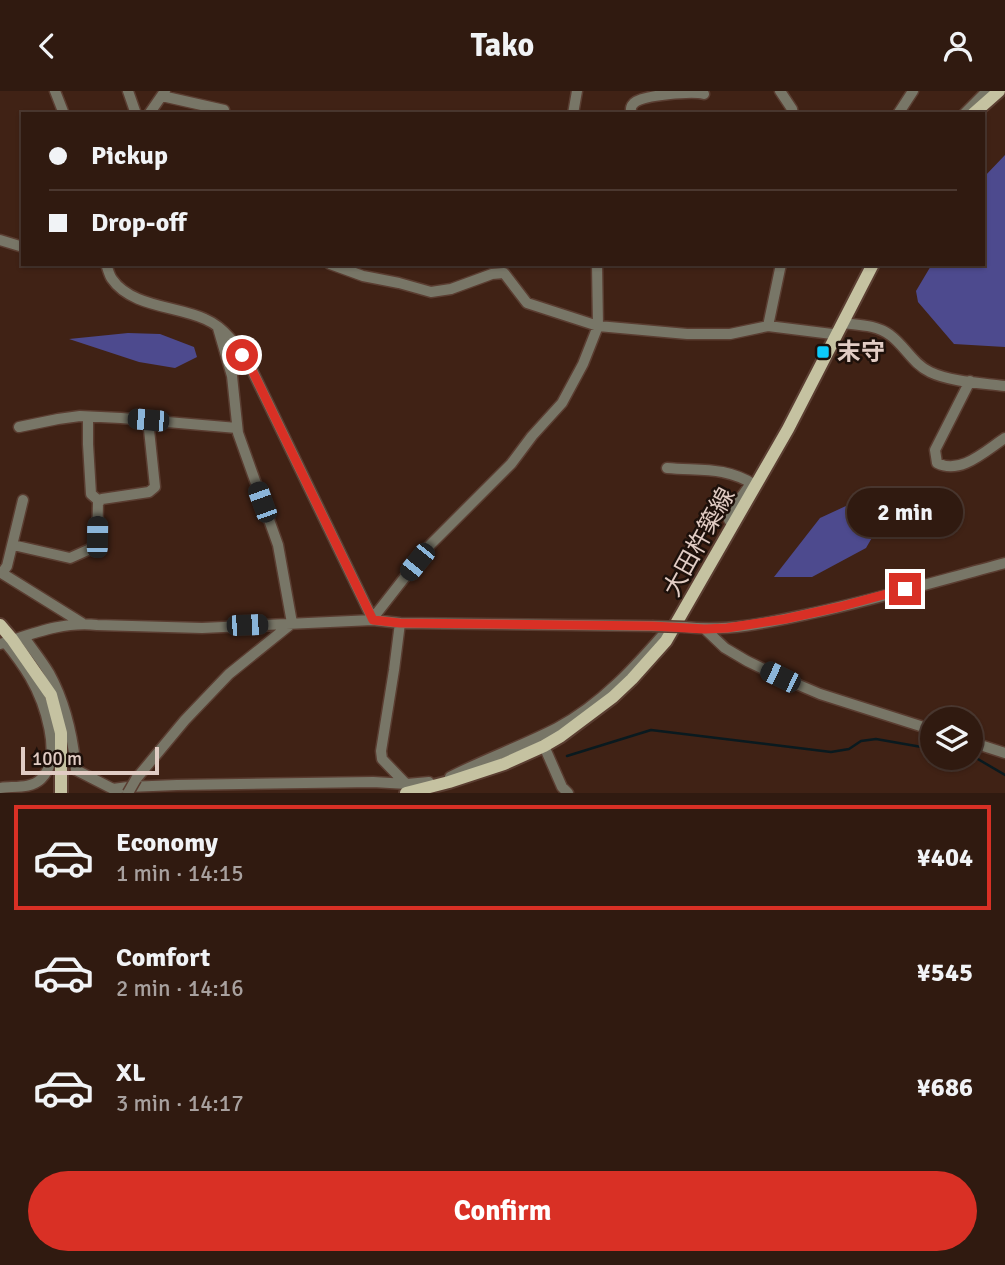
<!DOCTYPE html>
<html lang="en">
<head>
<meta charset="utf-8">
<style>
	:root { --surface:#301a10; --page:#3c271e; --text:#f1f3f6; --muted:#a8a19f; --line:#4b3830; --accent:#d93025 }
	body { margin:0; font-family:Signika,"Noto Sans JP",sans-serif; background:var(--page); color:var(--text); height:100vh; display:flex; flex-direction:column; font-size:26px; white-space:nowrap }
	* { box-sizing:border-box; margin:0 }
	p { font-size:23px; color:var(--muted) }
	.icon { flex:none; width:38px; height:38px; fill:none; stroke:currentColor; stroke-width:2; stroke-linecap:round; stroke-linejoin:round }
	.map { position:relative; height:702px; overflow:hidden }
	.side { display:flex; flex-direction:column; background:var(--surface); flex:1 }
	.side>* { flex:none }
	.banner { position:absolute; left:21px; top:21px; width:964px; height:154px; border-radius:0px; box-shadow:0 2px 5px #0004,0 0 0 2px var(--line); display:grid; align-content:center; height:154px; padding:0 28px; background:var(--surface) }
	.tools { position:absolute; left:920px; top:616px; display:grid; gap:14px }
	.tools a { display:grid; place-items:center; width:63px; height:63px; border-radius:50%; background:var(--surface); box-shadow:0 2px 5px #0004,0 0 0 2px var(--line); font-size:35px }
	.scale { position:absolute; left:21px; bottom:18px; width:138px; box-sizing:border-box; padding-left:7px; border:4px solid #e1ccc4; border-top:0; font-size:19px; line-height:24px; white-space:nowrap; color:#e1ccc4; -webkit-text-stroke:5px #1d100a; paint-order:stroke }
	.end { position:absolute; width:32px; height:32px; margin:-16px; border:9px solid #d93025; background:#fff; box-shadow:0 0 0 4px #fff }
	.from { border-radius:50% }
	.bubble { position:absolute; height:49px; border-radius:24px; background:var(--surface); box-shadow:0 2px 5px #0004,0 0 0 2px var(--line); font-size:23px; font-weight:700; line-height:49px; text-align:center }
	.car { position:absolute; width:21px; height:42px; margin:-21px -10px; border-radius:9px; box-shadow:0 0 5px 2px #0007; background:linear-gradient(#222 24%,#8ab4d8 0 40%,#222 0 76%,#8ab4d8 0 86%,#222 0) }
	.banner b { display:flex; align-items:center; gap:24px; height:66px; font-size:26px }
	.banner b+b { border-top:2px solid var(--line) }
	.banner i { width:18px; height:18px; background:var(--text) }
	ul { padding:12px 0 0; list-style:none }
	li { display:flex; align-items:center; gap:21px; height:105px; margin:0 14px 10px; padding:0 14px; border:4px solid transparent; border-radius:0px }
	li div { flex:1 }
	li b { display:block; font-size:26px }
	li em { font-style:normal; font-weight:700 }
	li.on { border-color:var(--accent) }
	li>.icon { width:63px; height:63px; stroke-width:1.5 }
	.primary-button { display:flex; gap:14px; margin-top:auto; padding:14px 28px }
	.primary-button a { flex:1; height:80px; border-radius:42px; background:var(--accent); color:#fff; font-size:28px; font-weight:700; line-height:80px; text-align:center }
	header { display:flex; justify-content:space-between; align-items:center; height:91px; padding:0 28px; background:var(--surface); font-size:32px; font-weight:700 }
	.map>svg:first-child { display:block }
	.green { fill:#4d4a8e }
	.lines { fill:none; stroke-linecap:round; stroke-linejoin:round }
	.stream { stroke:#0a1a1f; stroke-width:2.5 }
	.minor-casing { stroke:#5a3d31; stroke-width:13 }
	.major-casing { stroke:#5a3d31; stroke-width:16 }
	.minor { stroke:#787667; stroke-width:10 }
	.major { stroke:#c5c2a1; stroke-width:12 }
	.minor-bridge-casing { stroke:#5a3d31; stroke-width:13; stroke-linecap:butt }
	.minor-bridge { stroke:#787667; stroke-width:10 }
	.route { stroke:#d93025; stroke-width:9 }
	.poi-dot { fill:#0ccafa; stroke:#1d100a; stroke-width:2.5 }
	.labels { text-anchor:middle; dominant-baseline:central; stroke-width:5; stroke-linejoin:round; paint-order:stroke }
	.poi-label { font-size:24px; font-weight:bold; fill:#e1ccc4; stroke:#1d100a; text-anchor:start }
	.street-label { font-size:24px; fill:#e1ccc4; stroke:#1d100a }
</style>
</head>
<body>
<header><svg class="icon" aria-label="back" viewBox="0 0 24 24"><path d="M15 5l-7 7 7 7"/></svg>Tako<svg class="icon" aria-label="person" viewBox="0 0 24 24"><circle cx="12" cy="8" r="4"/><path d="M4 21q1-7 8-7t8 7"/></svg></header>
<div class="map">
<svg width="1005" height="702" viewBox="0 0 1005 702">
	<rect width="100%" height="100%" fill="#402215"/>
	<path class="green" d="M1005 64V256L954 253 918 211 916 200 932 173H984V86Z
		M128 242 160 243 194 256 197 266 175 277 139 271 69 248Z
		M874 402 888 419 866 457 812 486H774L820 427Z"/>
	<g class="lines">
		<path class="stream" d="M971 664 1005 684
			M567 665 651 639 831 661 849 658 861 650 876 648 933 658"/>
		<g class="minor-casing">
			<path id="minor" d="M55 0 64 23
				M128 0 136 23
				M780 0 792 18 793 23
				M162 5 224 19
				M149 23 165 0
				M573 23 577 0
				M631 23C631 18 630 16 634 12 643 4 692 0 704 3
				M898 23 913 0
				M964 23 987 0
				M0 149 23 156
				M106 173C108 178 109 184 112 188 131 216 177 215 205 228 228 238 239 259 252 279L373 529
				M330 173 363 185 399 192 431 201 451 198 492 183 504 182 527 212 598 235 687 243H730L768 235 832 243 837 242
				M843 232C859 234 877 234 890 244 905 255 913 273 930 281 951 291 982 292 1005 295
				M768 235 781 173
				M218 237 232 285 238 342 278 454 292 532
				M970 290 935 359 937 372C961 384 985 360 1005 347
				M88 326V353L91 403 99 410
				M19 336 58 328 80 325 121 327 237 337
				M667 377C700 380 725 375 755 394
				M729 429 742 405 750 394
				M13 454 70 467 97 455 98 412 102 408 149 401 155 396 148 329
				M0 481 82 532
				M2 482 7 475 23 409
				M373 527 430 454 511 373 532 345 562 312 583 273 598 235 597 173
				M400 532 394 579 381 660 382 668 408 695
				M685 536C728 541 771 531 813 522 877 508 941 489 1005 472
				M705 538 725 557 747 570 780 586 820 603 933 639
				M24 546C32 558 42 570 49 582 65 611 73 647 76 679L113 698 128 696 177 694 373 691 407 693 429 691
				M0 553C32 543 63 530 97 534L202 537 373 529 400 532 652 535
				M971 651 1005 662
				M544 655 562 696 568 702
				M450 686C485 668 522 655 557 637 602 613 636 575 669 537
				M136 688 185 629 229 583 291 533
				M0 697C13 695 31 698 41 688 64 666 44 610 30 586 23 574 14 562 5 551"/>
		</g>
		<g class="major-casing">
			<path id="major" d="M973 23 999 0
				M0 534 12 548 51 604 61 642V702
				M406 702 449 691 504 673 544 655 561 645 613 606 632 588 666 550 788 338 873 173"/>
		</g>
		<use href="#minor" class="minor"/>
		<use href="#major" class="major"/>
		<g class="minor-bridge-casing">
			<path id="minor-bridge" d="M652 535 685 536
				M128 702 136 688"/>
		</g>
		<use href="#minor-bridge" class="minor-bridge"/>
	</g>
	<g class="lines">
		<path class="route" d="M242 264 252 279 373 529 400 532 652 535 705 538 727 537 785 528 839 516 905 498"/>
	</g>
	<rect class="poi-dot" x="816" y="254" width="14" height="14" rx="3.5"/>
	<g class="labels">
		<g class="poi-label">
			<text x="837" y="261">末守</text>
		</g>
		<g class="street-label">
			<text transform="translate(699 451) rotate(-61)">大田杵築線</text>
		</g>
	</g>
</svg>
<div class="tools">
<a><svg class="icon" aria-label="layers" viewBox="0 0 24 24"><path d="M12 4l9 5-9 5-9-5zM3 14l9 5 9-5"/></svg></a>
</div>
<div class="scale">100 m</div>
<i class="end from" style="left:242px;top:264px"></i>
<i class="end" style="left:905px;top:498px"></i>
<div class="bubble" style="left:847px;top:397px;width:116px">2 min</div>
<i class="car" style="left:148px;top:329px;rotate:275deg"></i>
<i class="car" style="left:262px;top:411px;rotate:340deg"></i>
<i class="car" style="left:97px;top:446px;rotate:1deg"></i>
<i class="car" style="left:417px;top:471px;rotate:219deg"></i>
<i class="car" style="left:247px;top:534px;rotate:88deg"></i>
<i class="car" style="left:780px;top:586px;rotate:296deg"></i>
<div class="banner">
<b><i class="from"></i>Pickup</b>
<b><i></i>Drop-off</b>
</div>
</div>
<section class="side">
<ul>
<li class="on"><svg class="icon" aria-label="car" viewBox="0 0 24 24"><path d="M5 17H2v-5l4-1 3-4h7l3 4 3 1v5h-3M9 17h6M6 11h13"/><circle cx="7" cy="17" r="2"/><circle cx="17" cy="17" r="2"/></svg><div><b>Economy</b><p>1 min · 14:15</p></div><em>¥404</em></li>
<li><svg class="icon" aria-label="car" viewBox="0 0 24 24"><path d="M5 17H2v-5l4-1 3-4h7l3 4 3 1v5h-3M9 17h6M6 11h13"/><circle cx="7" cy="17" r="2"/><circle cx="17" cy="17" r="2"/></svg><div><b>Comfort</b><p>2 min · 14:16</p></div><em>¥545</em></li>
<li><svg class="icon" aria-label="car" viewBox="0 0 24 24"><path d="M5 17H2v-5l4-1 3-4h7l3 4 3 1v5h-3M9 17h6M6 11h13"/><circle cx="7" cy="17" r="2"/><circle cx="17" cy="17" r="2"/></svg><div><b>XL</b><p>3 min · 14:17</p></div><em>¥686</em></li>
</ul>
<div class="primary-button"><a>Confirm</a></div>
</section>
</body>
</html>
